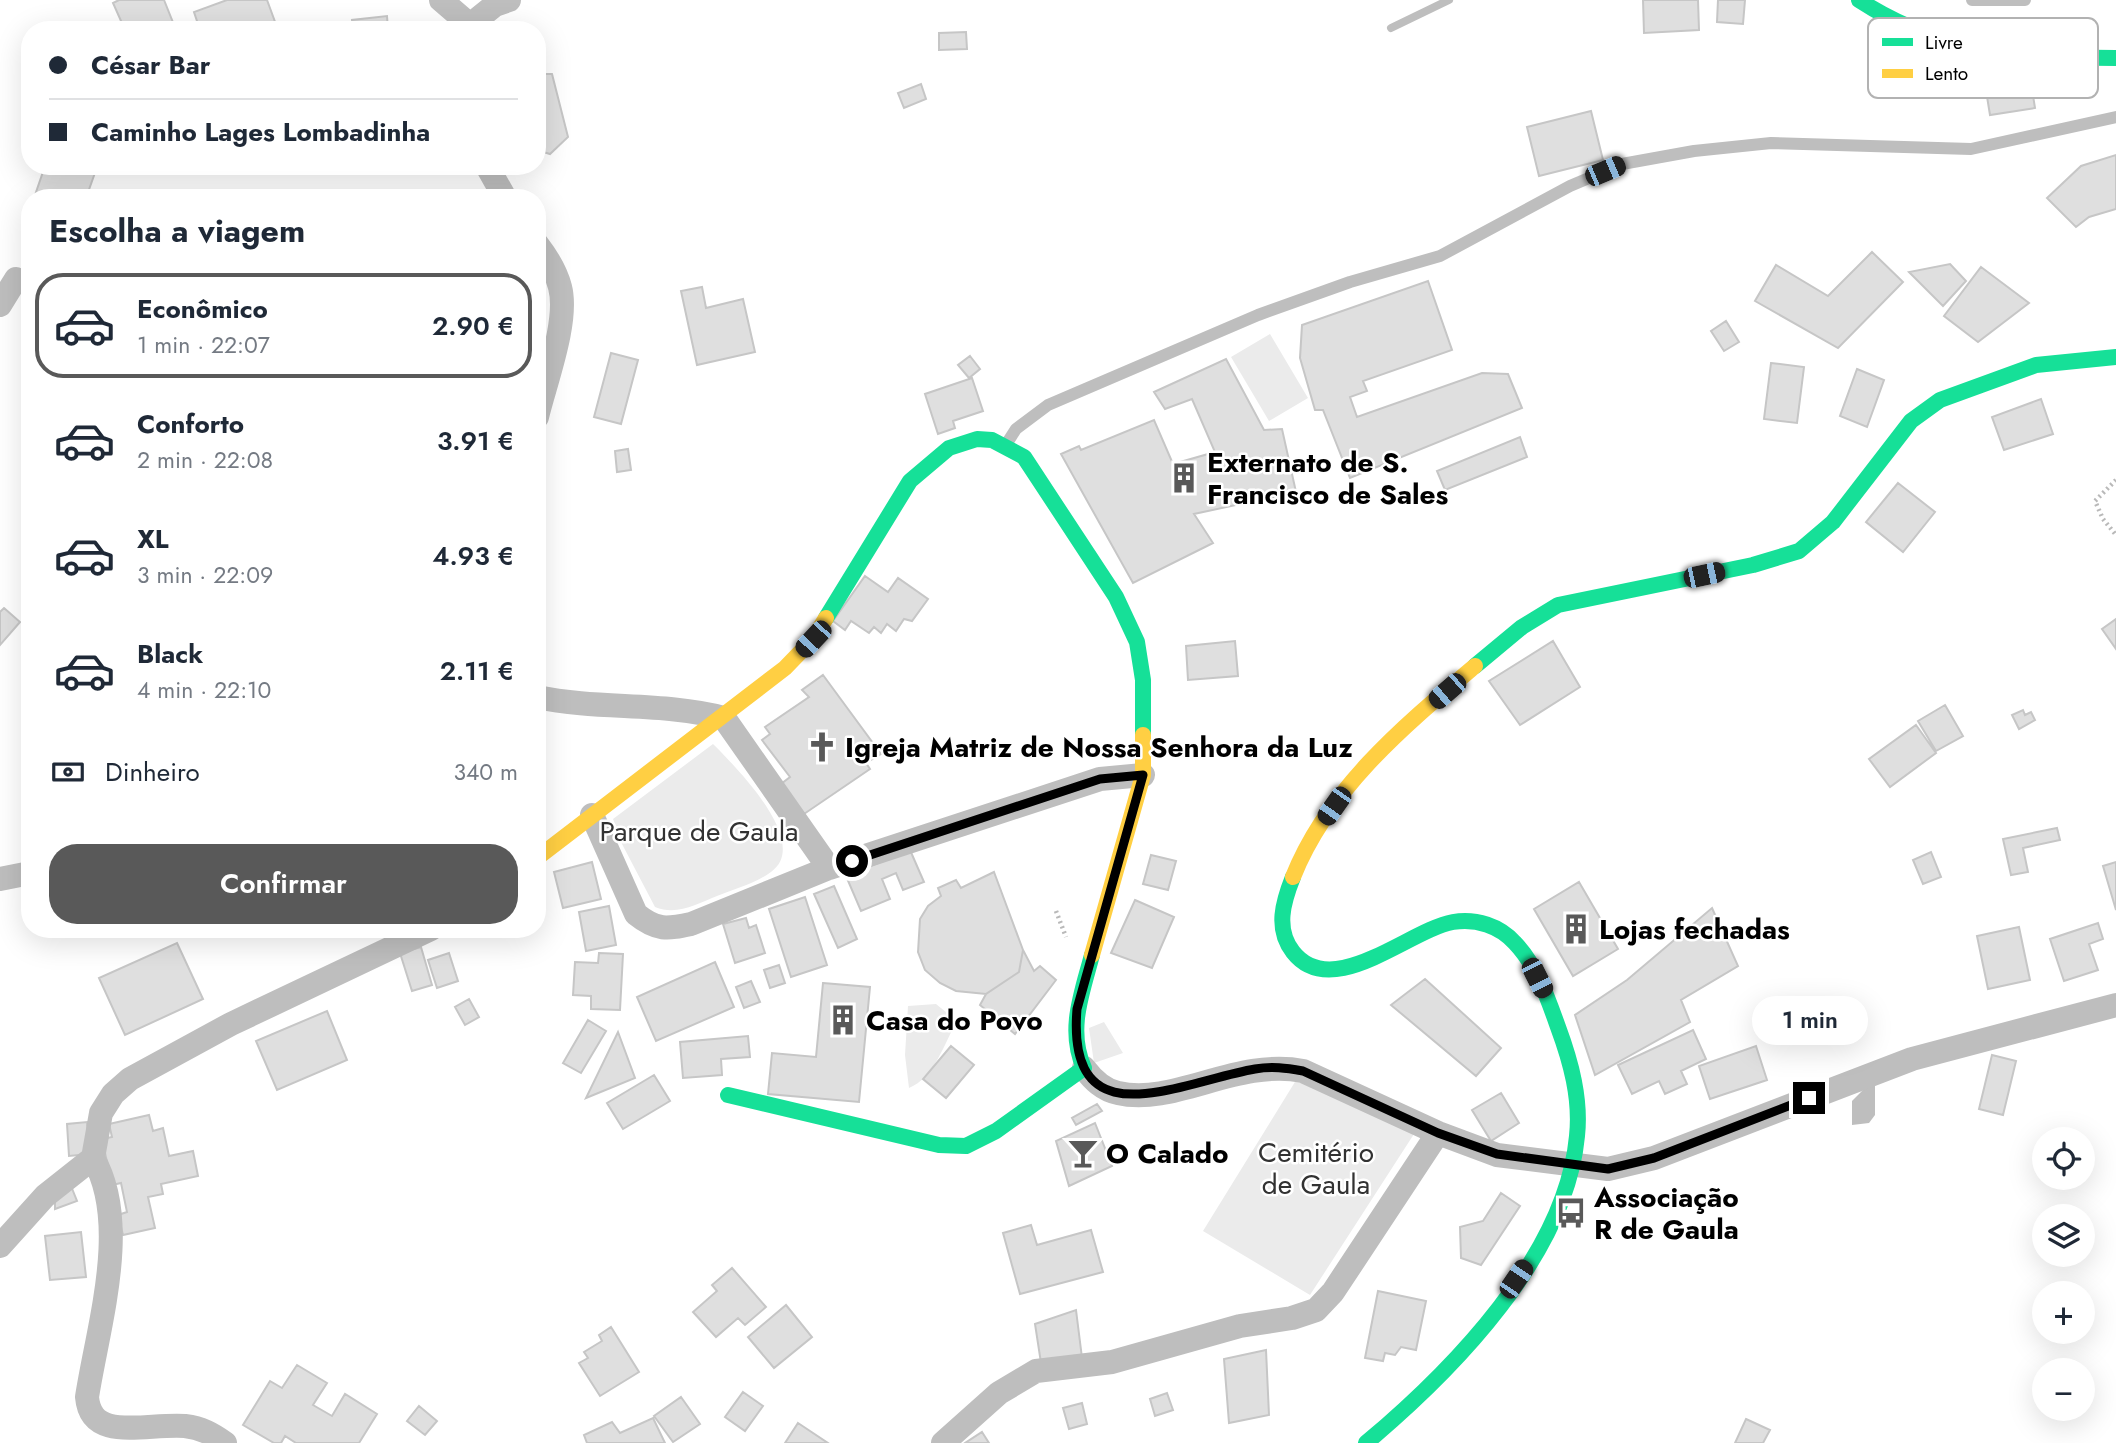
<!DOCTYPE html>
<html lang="pt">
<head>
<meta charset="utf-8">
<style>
	:root { --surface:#fff; --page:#f2f2f3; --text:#1f2937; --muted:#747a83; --line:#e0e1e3; --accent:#595959 }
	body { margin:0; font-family:Jost,sans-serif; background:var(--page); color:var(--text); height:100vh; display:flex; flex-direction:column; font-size:26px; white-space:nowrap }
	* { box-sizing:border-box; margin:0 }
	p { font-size:23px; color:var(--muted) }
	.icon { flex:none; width:38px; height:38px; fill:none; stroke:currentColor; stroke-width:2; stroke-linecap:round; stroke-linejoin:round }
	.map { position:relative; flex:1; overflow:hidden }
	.side { position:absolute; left:21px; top:189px; width:525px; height:749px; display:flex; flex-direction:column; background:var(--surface); border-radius:28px; box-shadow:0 7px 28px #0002 }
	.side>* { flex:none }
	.banner { position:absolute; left:21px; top:21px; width:525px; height:154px; border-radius:28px; box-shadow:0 7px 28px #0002; display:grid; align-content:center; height:154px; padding:0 28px; background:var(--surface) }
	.controls { position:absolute; left:2032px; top:1127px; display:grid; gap:14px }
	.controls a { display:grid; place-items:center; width:63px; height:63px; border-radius:50%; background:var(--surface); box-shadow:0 7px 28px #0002; font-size:35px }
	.end { position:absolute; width:32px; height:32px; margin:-16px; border:9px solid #000; background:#fff; box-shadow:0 0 0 4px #fff }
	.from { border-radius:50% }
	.bubble { position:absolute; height:49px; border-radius:24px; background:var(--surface); box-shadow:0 7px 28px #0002; font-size:23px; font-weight:600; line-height:49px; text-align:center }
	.car { position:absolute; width:21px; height:42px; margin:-21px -10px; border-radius:9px; box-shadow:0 0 5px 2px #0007; background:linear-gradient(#222 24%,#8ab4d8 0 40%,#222 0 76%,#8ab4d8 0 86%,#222 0) }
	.banner b { display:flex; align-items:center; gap:24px; height:66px; font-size:26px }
	.banner b+b { border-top:2px solid var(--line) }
	.banner i { width:18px; height:18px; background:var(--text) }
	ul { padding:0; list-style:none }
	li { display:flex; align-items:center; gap:21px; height:105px; margin:0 14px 10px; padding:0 14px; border:4px solid transparent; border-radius:28px }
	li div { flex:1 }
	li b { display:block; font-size:26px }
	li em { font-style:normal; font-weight:600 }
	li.active { border-color:var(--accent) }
	li>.icon { width:63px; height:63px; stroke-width:1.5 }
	h2 { padding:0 28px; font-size:32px; line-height:84px }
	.pay { display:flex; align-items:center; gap:18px; height:77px; padding:0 28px; font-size:26px }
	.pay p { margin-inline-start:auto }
	.button { display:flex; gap:14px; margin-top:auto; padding:14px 28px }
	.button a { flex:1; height:80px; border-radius:28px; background:var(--accent); color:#fff; font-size:28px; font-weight:600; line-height:80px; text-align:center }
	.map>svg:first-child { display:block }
	.green { fill:#ebebeb }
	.water { fill:#bebebe }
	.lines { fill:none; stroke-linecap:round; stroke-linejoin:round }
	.stream { stroke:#bebebe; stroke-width:8 }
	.building { fill:#dfdfdf; stroke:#c6c6c6; stroke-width:2 }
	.path { stroke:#b9b9b9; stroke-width:4.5; stroke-dasharray:2 3.5; stroke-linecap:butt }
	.lane { stroke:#bebebe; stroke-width:12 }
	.street { stroke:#bebebe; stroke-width:24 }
	.fast { stroke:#16e098; stroke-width:16 }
	.slow { stroke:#ffcf43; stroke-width:16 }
	.route { stroke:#000; stroke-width:9 }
	.labels { text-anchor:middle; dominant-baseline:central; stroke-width:5; stroke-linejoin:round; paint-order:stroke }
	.poi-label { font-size:28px; font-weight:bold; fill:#000; stroke:#fff; text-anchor:start }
	.park-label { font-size:28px; fill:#323232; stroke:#fff }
	.key { fill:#fff; stroke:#b2b2b2; stroke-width:2 }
	.key-label { font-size:19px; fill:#000 }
</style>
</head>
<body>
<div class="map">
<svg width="2116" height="1443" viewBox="0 0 2116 1443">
	<rect width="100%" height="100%" fill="#fff"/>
	<path class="green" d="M1270 334 1308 398 1269 421 1231 357Z
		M713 744C735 766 812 843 771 872 756 883 735 889 717 896 697 904 677 916 655 907L622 844 613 819Z
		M936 1004 957 1021C944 1044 934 1078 909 1088L905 1055 908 1006Z
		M1104 1022 1123 1053 1094 1063 1089 1028Z
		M1298 1077 1414 1134 1310 1295 1203 1231Z"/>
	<path class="water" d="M1875 1084V1115L1869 1123 1852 1125V1101L1863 1090Z"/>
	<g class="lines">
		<path class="stream" d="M1391 28 1449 0"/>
	</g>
	<path class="building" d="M119 0H164L176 30H125L113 3Z
		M227 0H267L278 30H200L194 12Z
		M1643 0H1698L1699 30 1644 33Z
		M1718 0H1745L1743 24 1717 22Z
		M387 16 388 30H353L352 20Z
		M966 32 967 49 939 50V33Z
		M2029 71 2035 108 1990 115 1984 78Z
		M537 74H552L568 137 550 154 537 150Z
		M921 84 926 99 904 108 898 93Z
		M1591 111 1603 160 1539 176 1527 127Z
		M2116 155V209L2089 217 2076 227 2047 198 2081 166Z
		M45 166H96L97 167 86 198H34Z
		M1872 252 1903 282 1838 348 1755 301 1776 265 1828 296Z
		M1950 264 1966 281 1943 306 1909 272Z
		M1981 267 2029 303 1978 342 1944 316Z
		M1428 281 1452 350 1363 381 1367 391 1350 397 1357 417 1482 373 1508 374 1522 408 1350 478 1323 410H1315L1300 358 1302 325Z
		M702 287 706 308 743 299 755 352 697 365 681 291Z
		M1726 321 1739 342 1724 351 1711 331Z
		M611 353 638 360 621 424 594 417Z
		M970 356 980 369 969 378 958 365Z
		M1226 359 1264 430 1282 429 1296 492 1194 514 1213 543 1133 583 1061 454 1079 446 1081 450 1154 420 1173 464 1215 452 1192 399 1165 409 1154 392Z
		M1771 363 1804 367 1797 423 1764 419Z
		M1857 369 1884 380 1867 427 1840 416Z
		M972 378 983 411 953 421 955 428 938 434 925 394Z
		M2041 399 2053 434 2004 450 1992 417Z
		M1520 437 1527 457 1445 490 1437 471Z
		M628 449 631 470 617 472 615 451Z
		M1898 483 1935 512 1903 552 1866 522Z
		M865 576 888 592 898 578 928 599 912 621 904 619 896 631 887 624 881 633 874 627 869 633 851 621 845 630 833 621Z
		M4 608 20 622 0 645V612Z
		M2116 619V649L2102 629Z
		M1235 641 1238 676 1188 680 1186 646Z
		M1553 641 1580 687 1520 725 1489 681Z
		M823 675 881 754 866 763 870 769 804 814 781 784 790 777 762 740 770 734 765 727 809 697 802 690Z
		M1945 705 1963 736 1936 751 1918 721Z
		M2023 710 2025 715 2031 712 2035 720 2019 729 2012 715Z
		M1916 725 1936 753 1890 787 1869 759Z
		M2057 828 2060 840 2023 848 2028 872 2011 875 2003 839Z
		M910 850 924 882 903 890 896 873 882 879 890 899 861 911 846 876Z
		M1931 852 1941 877 1923 884 1913 860Z
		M1151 855 1176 861 1168 890 1143 884Z
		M592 862 601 899 563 908 554 872Z
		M2116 862V910L2103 866Z
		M994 872 1023 950 1019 972 986 994 956 991 940 983 925 970 918 952 920 919 928 906 941 896 938 888 956 880 961 888Z
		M1579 882 1618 949 1573 976 1534 909Z
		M834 886 857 939 838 948 814 894Z
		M805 897 827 965 791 977 769 909Z
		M1135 900 1174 917 1152 968 1111 953Z
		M609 906 616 945 586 951 579 912Z
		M1712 908 1738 966 1681 1000 1690 1022 1595 1075 1575 1015 1627 980Z
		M746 918 749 928 756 925 765 953 735 963 723 924Z
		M2098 923 2103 939 2089 944 2098 970 2064 981 2050 939Z
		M2019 927 2030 980 1988 989 1977 936Z
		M177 943 203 999 125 1035 99 978Z
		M421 947 432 985 412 991 400 953Z
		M1023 950 1034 971 1040 966 1056 980 1015 1034 980 1005 986 994 1019 972Z
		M449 953 458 981 437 988 428 960Z
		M599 953 623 954 620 1010 591 1009V996L573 995 575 962 598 963Z
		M715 962 734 1007 656 1041 637 997Z
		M779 965 785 983 770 988 764 970Z
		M1425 979 1501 1048 1476 1076 1391 1005Z
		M751 981 760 1002 744 1008 736 987Z
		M823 983 870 987 859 1102 768 1094 772 1053 816 1057Z
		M469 999 479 1017 465 1025 455 1007Z
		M327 1011 347 1060 277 1090 256 1041Z
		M588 1020 606 1031 581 1073 563 1063Z
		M1693 1030 1706 1059 1681 1071 1687 1084 1665 1094 1659 1081 1632 1094 1618 1065Z
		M618 1032 635 1078 586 1098Z
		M748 1036 750 1057 721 1059 722 1075 683 1078 680 1042Z
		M951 1046 974 1065 946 1098 923 1079Z
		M1756 1046 1767 1080 1710 1099 1699 1066Z
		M1992 1055 2016 1061 2003 1115 1979 1109Z
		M654 1075 670 1101 623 1129 607 1103Z
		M1501 1093 1519 1123 1491 1141 1472 1110Z
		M1097 1104 1102 1111 1076 1125 1072 1118Z
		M149 1115 153 1131 163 1128 169 1156 193 1151 198 1176 161 1184 163 1194 148 1197 155 1228 123 1235 118 1215 127 1212 121 1183 112 1185 102 1139 112 1137 109 1124Z
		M87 1122 89 1154 69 1156 67 1124Z
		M1095 1123 1112 1166 1069 1186 1056 1141Z
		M71 1186 77 1201 55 1209V1196Z
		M1501 1193 1520 1206 1481 1265 1461 1258 1460 1227 1483 1221Z
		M1031 1225 1037 1245 1091 1230 1103 1272 1020 1294 1003 1233Z
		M81 1232 86 1277 50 1280 45 1236Z
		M732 1268 766 1307 745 1325 738 1318 716 1337 693 1312 717 1291 712 1285Z
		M1378 1291 1426 1301 1416 1350 1401 1347 1395 1355 1385 1353 1383 1361 1365 1358Z
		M786 1305 812 1337 774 1368 748 1337Z
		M1076 1310 1082 1358 1041 1363 1035 1324Z
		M611 1327 639 1372 600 1396 579 1363 588 1358 584 1352 602 1341 599 1335Z
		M1266 1350 1269 1415 1229 1423 1224 1359Z
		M297 1365 327 1383 313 1405 332 1416 345 1394 377 1414 359 1443H296L285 1436 281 1443H274L243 1425 270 1381 282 1388Z
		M743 1392 763 1406 745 1431 725 1417Z
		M1167 1393 1173 1410 1155 1416 1150 1399Z
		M681 1397 700 1424 673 1442 654 1416Z
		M1082 1403 1087 1424 1069 1429 1063 1408Z
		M419 1406 437 1421 425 1435 407 1421Z
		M653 1418 665 1443H587L584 1435 612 1422 620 1433Z
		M1746 1419 1770 1430 1763 1443H1735Z
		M798 1423 828 1443H785Z
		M982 1432 989 1443H965Z"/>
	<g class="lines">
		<path class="path" d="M2116 480 2095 501 2103 519 2116 535
			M1056 911 1066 937"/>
		<path class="lane" d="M1972 0H2025
			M1007 443 1016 429 1048 405 1258 315 1350 282 1440 256 1570 186 1622 164 1694 151 1771 143 1971 149 2116 117"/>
		<path class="street" d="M441 0 470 25
			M469 30 470 25 495 5 509 0
			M487 166 505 198
			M537 244C547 257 556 271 560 287 569 321 545 383 537 417
			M0 305 16 279
			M537 697C599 710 663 702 724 718L829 868
			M592 815 636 914C657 931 667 929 691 924L829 868 1100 779 1143 775
			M0 879 30 873
			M1084 1068C1093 1080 1103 1090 1118 1093 1174 1106 1237 1058 1303 1071L1438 1133 1497 1155 1608 1169 1654 1158 1912 1059 2116 1005
			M93 1158C131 1223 98 1326 87 1397 91 1443 146 1423 185 1426 202 1428 212 1434 225 1443
			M0 1246 45 1196 93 1158 101 1113 113 1094 130 1079 231 1024 431 929
			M943 1443 999 1393 1036 1371 1112 1362 1240 1326 1292 1318 1316 1310 1333 1292 1438 1133"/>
		<path class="fast" d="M1859 0C1940 53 2022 58 2116 58
			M826 618 910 481 949 448 977 439 992 440 1024 457 1116 597 1137 642 1143 680V735
			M1475 666 1522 627 1558 605 1753 565 1799 551 1833 522 1911 421 1940 400 2036 365 2116 357
			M1293 877C1283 902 1275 929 1293 952 1332 1002 1409 930 1453 922 1476 918 1500 926 1515 943 1537 966 1548 999 1558 1027 1571 1062 1581 1099 1577 1136 1566 1255 1453 1370 1366 1443
			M728 1095 939 1145 966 1146 996 1131 1084 1068C1067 1030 1082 993 1092 955"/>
		<path class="slow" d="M537 858 785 668 813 639 826 618
			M1293 877C1328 789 1404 726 1475 666
			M1092 955 1143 775V735"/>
	</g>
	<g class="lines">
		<path class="route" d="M852 861 1100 779 1143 775 1077 1009C1066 1143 1180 1082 1255 1069 1272 1066 1286 1068 1303 1071L1438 1133 1497 1154 1608 1169 1654 1158 1809 1098"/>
	</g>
	<defs>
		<g id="building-bare" transform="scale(2.415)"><path d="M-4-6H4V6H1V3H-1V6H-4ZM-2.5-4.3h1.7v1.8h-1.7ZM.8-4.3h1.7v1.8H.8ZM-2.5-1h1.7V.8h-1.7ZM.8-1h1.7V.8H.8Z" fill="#595959" stroke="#fff" stroke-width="2.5" paint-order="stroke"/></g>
		<g id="church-bare" transform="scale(2.415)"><path d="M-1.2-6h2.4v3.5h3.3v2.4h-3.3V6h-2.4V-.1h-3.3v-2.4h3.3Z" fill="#595959" stroke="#fff" stroke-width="2.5" paint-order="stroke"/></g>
		<g id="bar-bare" transform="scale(2.415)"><path d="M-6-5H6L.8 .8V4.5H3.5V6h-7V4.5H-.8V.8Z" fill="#595959" stroke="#fff" stroke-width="2.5" paint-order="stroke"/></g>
		<g id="bus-bare" transform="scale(2.415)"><path d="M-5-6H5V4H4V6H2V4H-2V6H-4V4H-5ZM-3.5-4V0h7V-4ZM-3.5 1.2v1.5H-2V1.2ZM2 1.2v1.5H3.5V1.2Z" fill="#595959" stroke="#fff" stroke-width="2.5" paint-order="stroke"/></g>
	</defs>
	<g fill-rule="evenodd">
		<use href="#building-bare" x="1184" y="478"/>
		<use href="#church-bare" x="822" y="747"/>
		<use href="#building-bare" x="1576" y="929"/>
		<use href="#building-bare" x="843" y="1020"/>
		<use href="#bar-bare" x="1083" y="1153"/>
		<use href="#bus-bare" x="1571" y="1213"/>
	</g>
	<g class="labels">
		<g class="poi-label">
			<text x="1207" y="462">Externato de S.<tspan x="1207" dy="32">Francisco de Sales</tspan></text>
			<text x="845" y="747">Igreja Matriz de Nossa Senhora da Luz</text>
			<text x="1599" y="929">Lojas fechadas</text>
			<text x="866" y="1020">Casa do Povo</text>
			<text x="1106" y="1153">O Calado</text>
			<text x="1594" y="1197">Associação<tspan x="1594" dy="32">R de Gaula</tspan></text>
		</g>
		<g class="park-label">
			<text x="699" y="831">Parque de Gaula</text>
			<text x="1316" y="1152">Cemitério<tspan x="1316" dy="32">de Gaula</tspan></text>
		</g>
	</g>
	<rect x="1868" y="18" width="230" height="80" rx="10" class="key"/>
	<rect x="1882" y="38" width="31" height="8" fill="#16e098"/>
	<rect x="1882" y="69" width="31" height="9" fill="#ffcf43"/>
	<g class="key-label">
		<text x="1925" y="49">Livre</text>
		<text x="1925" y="80">Lento</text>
	</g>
</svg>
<div class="controls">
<a><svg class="icon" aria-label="locate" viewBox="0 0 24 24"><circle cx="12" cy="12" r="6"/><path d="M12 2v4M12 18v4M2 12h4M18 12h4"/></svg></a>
<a><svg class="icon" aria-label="layers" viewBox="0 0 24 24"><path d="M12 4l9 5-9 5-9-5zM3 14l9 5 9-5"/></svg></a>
<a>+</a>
<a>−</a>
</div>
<i class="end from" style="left:852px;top:861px"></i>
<i class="end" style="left:1809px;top:1098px"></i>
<div class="bubble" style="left:1752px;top:996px;width:116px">1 min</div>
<i class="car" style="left:1605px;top:171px;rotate:67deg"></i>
<i class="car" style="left:1704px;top:575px;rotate:78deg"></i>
<i class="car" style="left:813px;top:639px;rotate:223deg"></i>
<i class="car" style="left:1447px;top:691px;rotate:229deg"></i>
<i class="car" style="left:1334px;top:806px;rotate:215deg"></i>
<i class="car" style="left:1537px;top:978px;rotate:153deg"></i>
<i class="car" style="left:1516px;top:1279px;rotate:34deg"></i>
<div class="banner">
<b><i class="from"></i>César Bar</b>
<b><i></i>Caminho Lages Lombadinha</b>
</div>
<section class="side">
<h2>Escolha a viagem</h2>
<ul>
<li class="active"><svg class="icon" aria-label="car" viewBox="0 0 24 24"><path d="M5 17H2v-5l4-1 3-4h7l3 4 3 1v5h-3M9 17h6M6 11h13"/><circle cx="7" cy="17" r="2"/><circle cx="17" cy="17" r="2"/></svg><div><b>Econômico</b><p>1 min · 22:07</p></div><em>2.90 €</em></li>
<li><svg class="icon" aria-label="car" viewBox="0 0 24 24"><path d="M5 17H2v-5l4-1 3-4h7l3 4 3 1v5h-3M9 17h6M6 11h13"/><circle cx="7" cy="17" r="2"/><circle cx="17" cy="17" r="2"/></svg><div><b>Conforto</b><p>2 min · 22:08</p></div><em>3.91 €</em></li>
<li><svg class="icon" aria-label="car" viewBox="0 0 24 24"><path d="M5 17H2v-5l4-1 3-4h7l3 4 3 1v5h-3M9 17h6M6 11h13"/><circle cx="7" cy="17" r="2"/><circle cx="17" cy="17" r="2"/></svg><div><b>XL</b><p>3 min · 22:09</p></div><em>4.93 €</em></li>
<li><svg class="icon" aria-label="car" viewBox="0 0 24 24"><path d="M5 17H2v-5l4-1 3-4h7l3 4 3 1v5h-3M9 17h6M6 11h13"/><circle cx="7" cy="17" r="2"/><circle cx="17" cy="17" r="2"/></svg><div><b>Black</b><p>4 min · 22:10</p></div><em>2.11 €</em></li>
</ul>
<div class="pay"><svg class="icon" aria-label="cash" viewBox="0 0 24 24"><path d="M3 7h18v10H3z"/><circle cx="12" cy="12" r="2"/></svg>Dinheiro<p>340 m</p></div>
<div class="button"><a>Confirmar</a></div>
</section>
</div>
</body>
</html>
